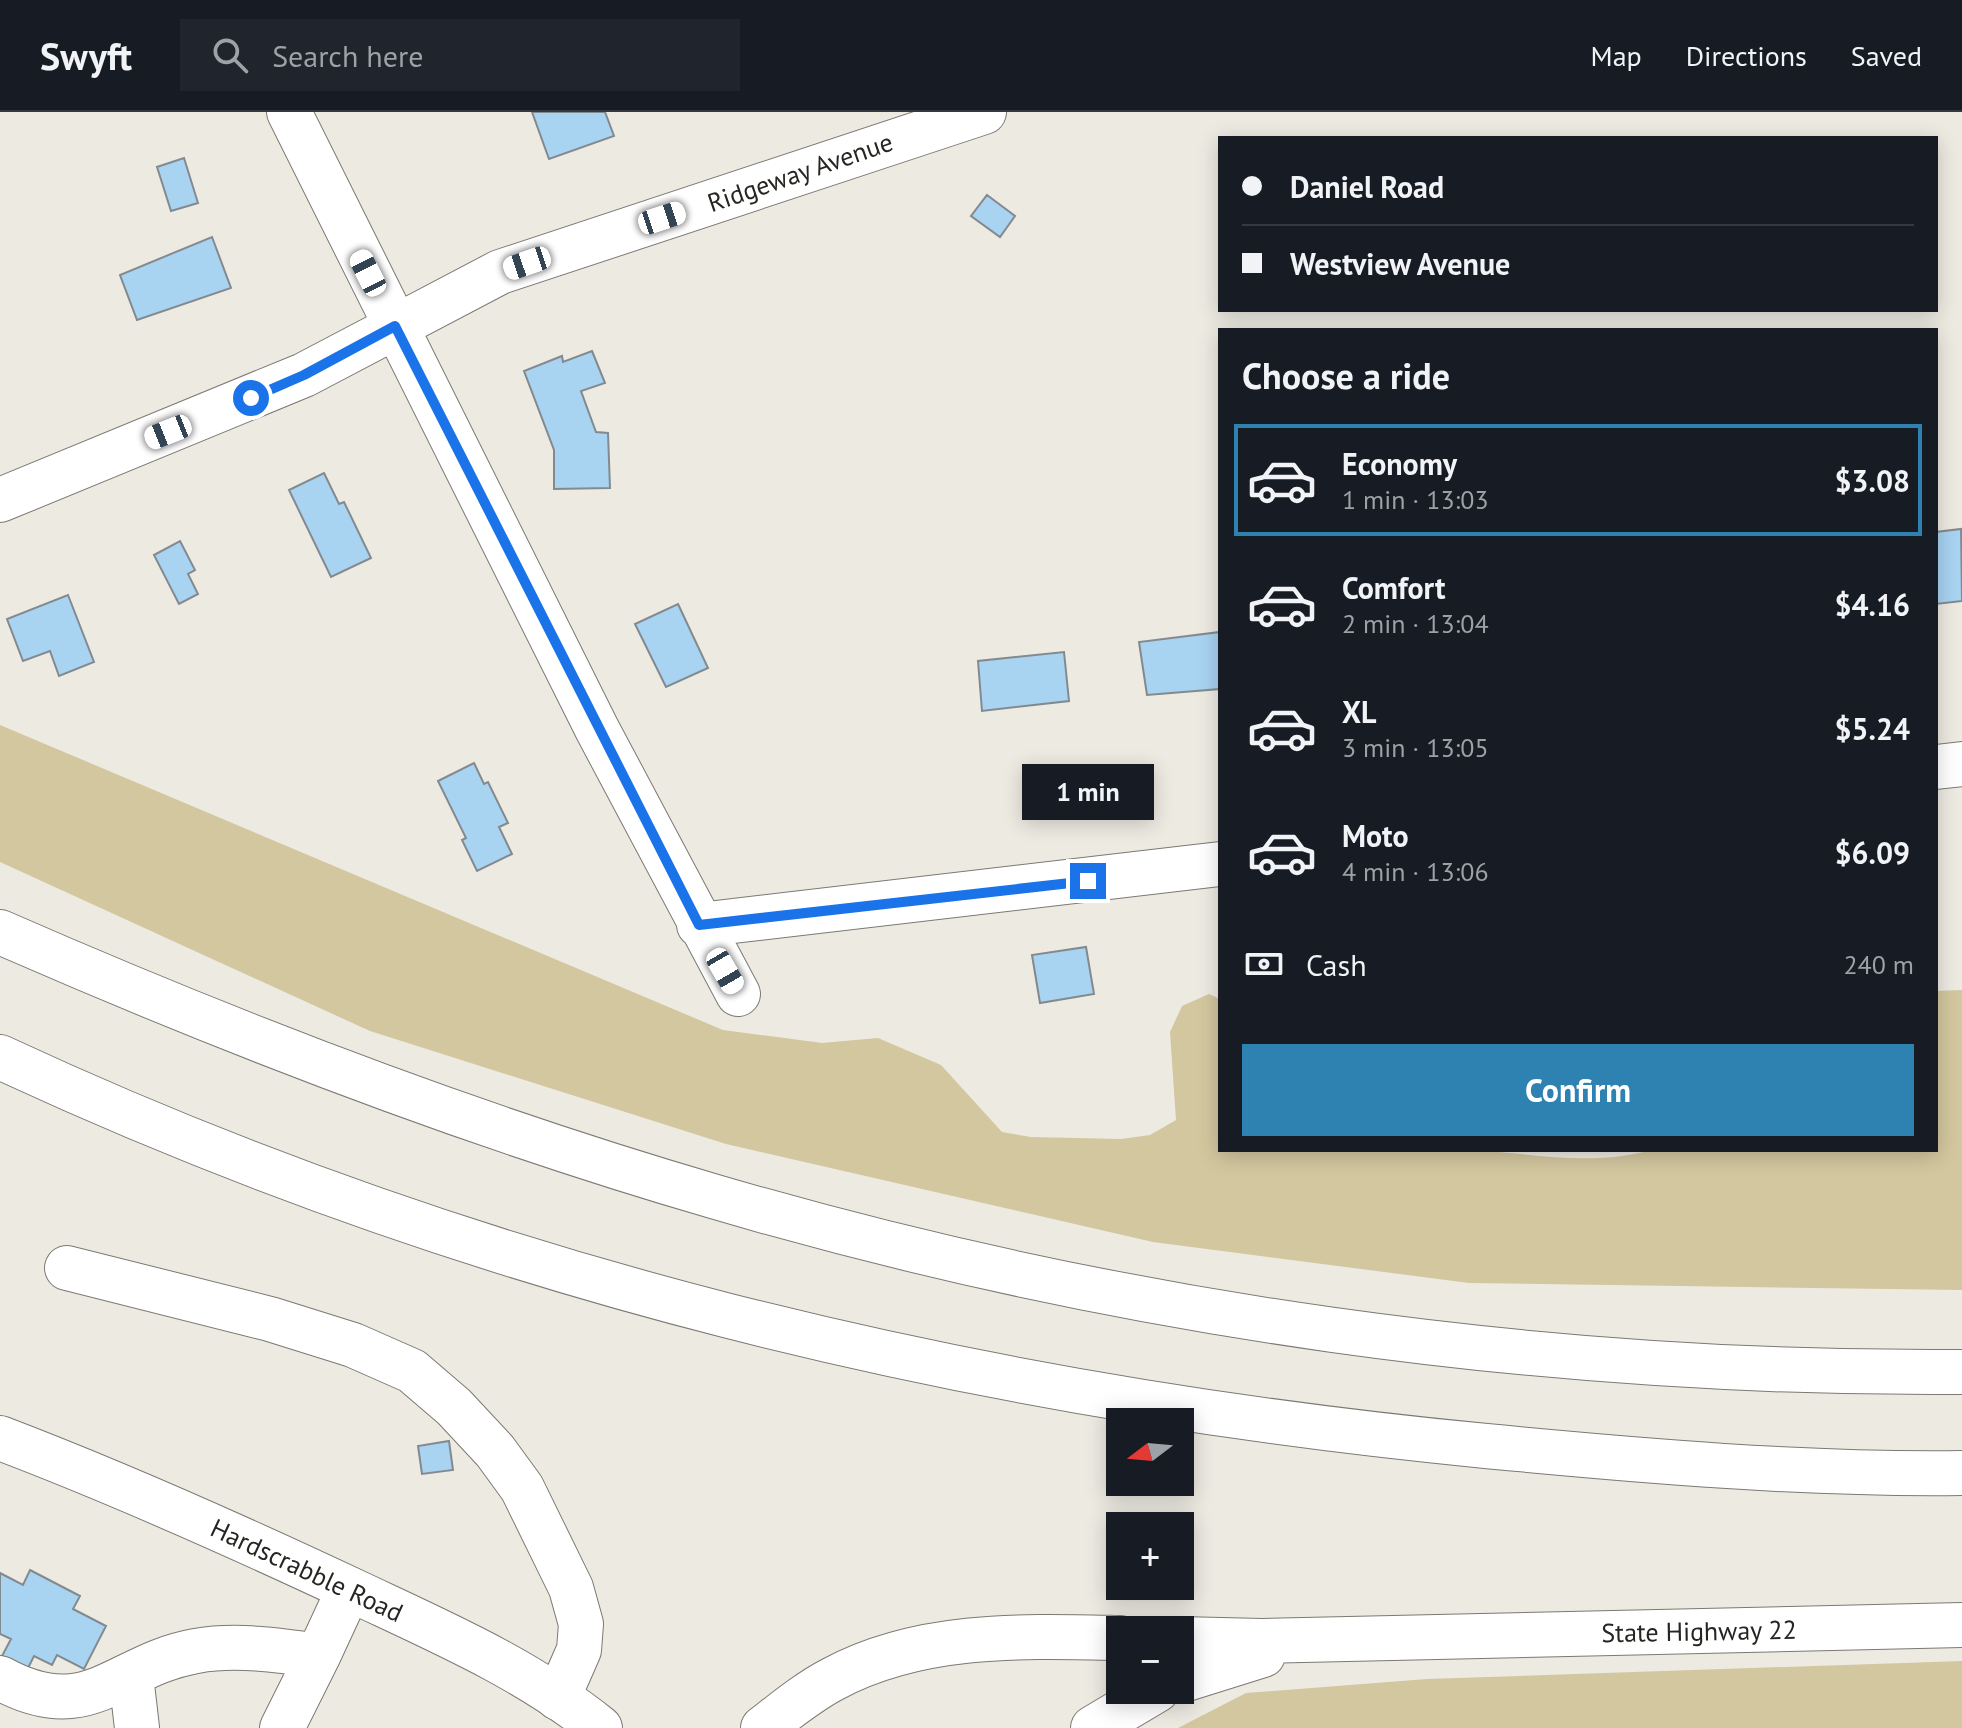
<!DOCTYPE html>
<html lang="en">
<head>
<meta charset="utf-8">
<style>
	:root { --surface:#171b24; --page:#20242c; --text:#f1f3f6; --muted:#9ea1a6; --line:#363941; --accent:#2d82b1 }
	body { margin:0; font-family:"PT Sans",sans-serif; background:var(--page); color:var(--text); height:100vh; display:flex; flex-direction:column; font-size:30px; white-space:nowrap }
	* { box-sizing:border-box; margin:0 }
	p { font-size:26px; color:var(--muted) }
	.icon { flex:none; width:44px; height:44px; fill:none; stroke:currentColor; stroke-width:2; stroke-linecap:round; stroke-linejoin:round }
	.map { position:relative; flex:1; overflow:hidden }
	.side { position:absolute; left:1218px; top:216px; width:720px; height:824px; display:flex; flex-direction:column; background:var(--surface); border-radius:0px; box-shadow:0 4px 20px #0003 }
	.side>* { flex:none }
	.top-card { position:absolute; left:1218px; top:24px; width:720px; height:176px; border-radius:0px; box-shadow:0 4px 20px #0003; display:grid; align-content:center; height:176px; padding:0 24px; background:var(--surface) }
	.needle { width:52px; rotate:254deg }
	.controls { position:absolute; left:1106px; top:1296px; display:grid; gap:16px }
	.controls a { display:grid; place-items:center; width:88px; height:88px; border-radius:0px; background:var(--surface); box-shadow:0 4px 20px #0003; font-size:40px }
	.end { position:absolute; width:36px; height:36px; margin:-18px; border:10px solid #1a73e8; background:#fff; box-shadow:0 0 0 4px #fff }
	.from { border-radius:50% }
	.bubble { position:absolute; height:56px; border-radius:0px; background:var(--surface); box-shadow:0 4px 20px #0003; font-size:26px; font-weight:700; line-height:56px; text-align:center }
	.car { position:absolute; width:24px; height:48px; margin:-24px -12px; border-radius:10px; box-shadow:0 0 6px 2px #0007; background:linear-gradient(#fff 24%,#345 0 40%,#fff 0 76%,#345 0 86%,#fff 0) }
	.top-card b { display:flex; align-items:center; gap:28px; height:76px; font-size:30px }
	.top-card b+b { border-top:2px solid var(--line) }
	.top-card i { width:20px; height:20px; background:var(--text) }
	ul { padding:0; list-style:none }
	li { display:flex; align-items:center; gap:24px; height:112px; margin:0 16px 12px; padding:0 8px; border:4px solid transparent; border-radius:0px }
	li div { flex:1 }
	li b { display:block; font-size:30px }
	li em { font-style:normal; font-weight:700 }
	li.on { border-color:var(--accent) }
	li>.icon { width:72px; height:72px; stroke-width:1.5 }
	h2 { padding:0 24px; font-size:36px; line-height:96px }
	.pay { display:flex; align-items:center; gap:20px; height:88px; padding:0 24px; font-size:30px }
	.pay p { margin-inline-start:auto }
	.action { display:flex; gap:16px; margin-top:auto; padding:16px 24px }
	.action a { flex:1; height:92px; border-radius:0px; background:var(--accent); color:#fff; font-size:32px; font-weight:700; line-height:92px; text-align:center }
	header { display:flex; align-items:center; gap:48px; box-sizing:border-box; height:112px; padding:0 40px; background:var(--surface); border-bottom:2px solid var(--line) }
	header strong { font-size:38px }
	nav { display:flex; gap:44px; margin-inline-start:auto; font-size:28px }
	.search { width:560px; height:72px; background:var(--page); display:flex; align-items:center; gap:20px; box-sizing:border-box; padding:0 28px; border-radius:0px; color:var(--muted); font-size:30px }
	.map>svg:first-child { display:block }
	.green { fill:#d3c79f }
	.building { fill:#a8d3f1; stroke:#838a8f; stroke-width:2 }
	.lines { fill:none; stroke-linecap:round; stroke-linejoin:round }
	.minor-casing { stroke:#7b7972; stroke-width:46 }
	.major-casing { stroke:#7b7972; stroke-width:46 }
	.highway-casing { stroke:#7b7972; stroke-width:46 }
	.minor { stroke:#fff; stroke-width:44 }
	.major { stroke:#fff; stroke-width:44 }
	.highway { stroke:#fff; stroke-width:44 }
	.route { stroke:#1a73e8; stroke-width:10 }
	.labels { text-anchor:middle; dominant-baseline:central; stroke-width:6; stroke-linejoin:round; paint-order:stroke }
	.street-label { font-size:26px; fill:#262522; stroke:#fff }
</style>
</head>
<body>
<header>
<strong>Swyft</strong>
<div class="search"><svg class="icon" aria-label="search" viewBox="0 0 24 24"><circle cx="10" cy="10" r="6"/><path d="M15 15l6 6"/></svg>Search here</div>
<nav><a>Map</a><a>Directions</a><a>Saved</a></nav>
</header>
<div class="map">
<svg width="1962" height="1616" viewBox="0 0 1962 1616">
	<rect width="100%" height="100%" fill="#edeae2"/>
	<path class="green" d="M0 613 723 918 822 931 878 926 941 953 1002 1020 1031 1025 1121 1027 1150 1023 1176 1008 1170 920 1182 894 1209 882 1220 887V1038C1304 1038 1389 1034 1472 1038 1530 1041 1593 1055 1650 1038H1936V879L1962 878V1178L1469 1171 1153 1130 726 1032 370 919 0 750Z
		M1962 1549V1616H1178L1246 1581 1427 1567Z"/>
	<path class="building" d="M532 0H605L614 24 549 47Z
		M184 46 198 91 171 99 157 55Z
		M987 83 1015 104 1000 125 971 104Z
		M212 125 231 176 137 208 120 163Z
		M592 239 605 271 581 279 596 320 608 321 610 376 554 377V338L524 259 562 244 563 250Z
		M324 361 339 392 344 390 371 446 331 465 289 378Z
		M1961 417 1962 489 1936 492V420Z
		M180 429 195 458 188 462 198 482 179 492 154 443Z
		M68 483 94 550 59 564 50 539 23 549 7 507Z
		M678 492 708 556 666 575 635 512Z
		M1220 520V577L1147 583 1139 530Z
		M1064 540 1069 589 982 599 978 549Z
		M474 651 484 672 488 670 508 711 499 715 512 742 477 759 462 728 466 726 438 669Z
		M1086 835 1094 882 1040 891 1032 843Z
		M449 1329 453 1358 422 1362 418 1334Z
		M30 1458 80 1484 73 1497 106 1514 84 1557 57 1543 52 1553 34 1544 27 1558 2 1544 11 1527 0 1522V1461L23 1473Z"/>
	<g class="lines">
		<g class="minor-casing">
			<path id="minor" d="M289 0 597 617 738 882
				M0 388 304 263 500 160 984 0
				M1936 655 1962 652
				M699 813 1220 752
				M67 1156 270 1207 353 1233 412 1259 454 1295 495 1339 522 1376 571 1476 581 1512 579 1538 558 1586
				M131 1564 137 1616
				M0 1566C89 1615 116 1553 196 1539 235 1532 279 1538 318 1544L349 1477
				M282 1616 318 1544"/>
		</g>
		<g class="major-casing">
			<path id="major" d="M0 1326C121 1372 239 1425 356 1480 441 1520 527 1557 600 1616
				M1180 1527 1262 1529 1962 1513
				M1180 1569 1263 1543
				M763 1616C785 1599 808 1580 833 1567 920 1520 1024 1524 1120 1526
				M1093 1616 1157 1578"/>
		</g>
		<g class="highway-casing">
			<path id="highway" d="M0 820C233 922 472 1014 716 1085 1118 1203 1543 1263 1962 1260
				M0 945C472 1165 969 1284 1486 1334 1644 1349 1803 1363 1962 1361"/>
		</g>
		<use href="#minor" class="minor"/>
		<use href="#major" class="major"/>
		<use href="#highway" class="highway"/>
	</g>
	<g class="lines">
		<path class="route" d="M251 286 304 263 395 214 699 813 1088 769"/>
	</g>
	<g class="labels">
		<g class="street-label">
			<text transform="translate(800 60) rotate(-19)">Ridgeway Avenue</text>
			<text transform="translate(307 1458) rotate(25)">Hardscrabble Road</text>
			<text transform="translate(1699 1519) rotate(-1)">State Highway 22</text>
		</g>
	</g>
</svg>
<div class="controls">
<a><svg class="needle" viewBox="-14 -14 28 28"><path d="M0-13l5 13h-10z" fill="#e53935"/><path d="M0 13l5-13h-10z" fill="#9ea1a6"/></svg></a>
<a>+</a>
<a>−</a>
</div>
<i class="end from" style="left:251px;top:286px"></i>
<i class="end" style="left:1088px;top:769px"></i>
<div class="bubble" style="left:1022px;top:652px;width:132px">1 min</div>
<i class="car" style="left:662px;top:106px;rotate:72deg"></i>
<i class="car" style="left:527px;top:151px;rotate:251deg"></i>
<i class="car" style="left:368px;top:161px;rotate:333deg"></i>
<i class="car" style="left:168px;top:320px;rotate:248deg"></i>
<i class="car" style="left:725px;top:859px;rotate:150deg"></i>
<div class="top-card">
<b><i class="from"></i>Daniel Road</b>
<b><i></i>Westview Avenue</b>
</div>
<section class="side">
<h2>Choose a ride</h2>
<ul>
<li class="on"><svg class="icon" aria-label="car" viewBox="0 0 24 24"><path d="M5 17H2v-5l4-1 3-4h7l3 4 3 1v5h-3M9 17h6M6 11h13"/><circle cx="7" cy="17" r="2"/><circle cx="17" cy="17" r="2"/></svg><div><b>Economy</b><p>1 min · 13:03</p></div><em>$3.08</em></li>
<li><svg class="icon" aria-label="car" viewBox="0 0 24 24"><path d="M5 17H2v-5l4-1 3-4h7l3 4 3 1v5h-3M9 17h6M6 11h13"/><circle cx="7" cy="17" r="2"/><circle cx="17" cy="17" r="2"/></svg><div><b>Comfort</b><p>2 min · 13:04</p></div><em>$4.16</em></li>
<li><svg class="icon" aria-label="car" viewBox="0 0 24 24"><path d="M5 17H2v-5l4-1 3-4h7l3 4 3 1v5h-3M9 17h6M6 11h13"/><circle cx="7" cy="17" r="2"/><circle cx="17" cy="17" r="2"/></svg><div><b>XL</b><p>3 min · 13:05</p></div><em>$5.24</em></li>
<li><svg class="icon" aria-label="car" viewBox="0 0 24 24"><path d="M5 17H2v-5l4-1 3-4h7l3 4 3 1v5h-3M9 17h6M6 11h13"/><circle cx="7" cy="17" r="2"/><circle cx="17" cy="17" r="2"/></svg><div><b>Moto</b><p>4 min · 13:06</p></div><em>$6.09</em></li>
</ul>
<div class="pay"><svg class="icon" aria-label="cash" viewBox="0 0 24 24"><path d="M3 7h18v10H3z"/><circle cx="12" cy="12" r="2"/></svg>Cash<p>240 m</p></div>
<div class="action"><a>Confirm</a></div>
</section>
</div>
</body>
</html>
